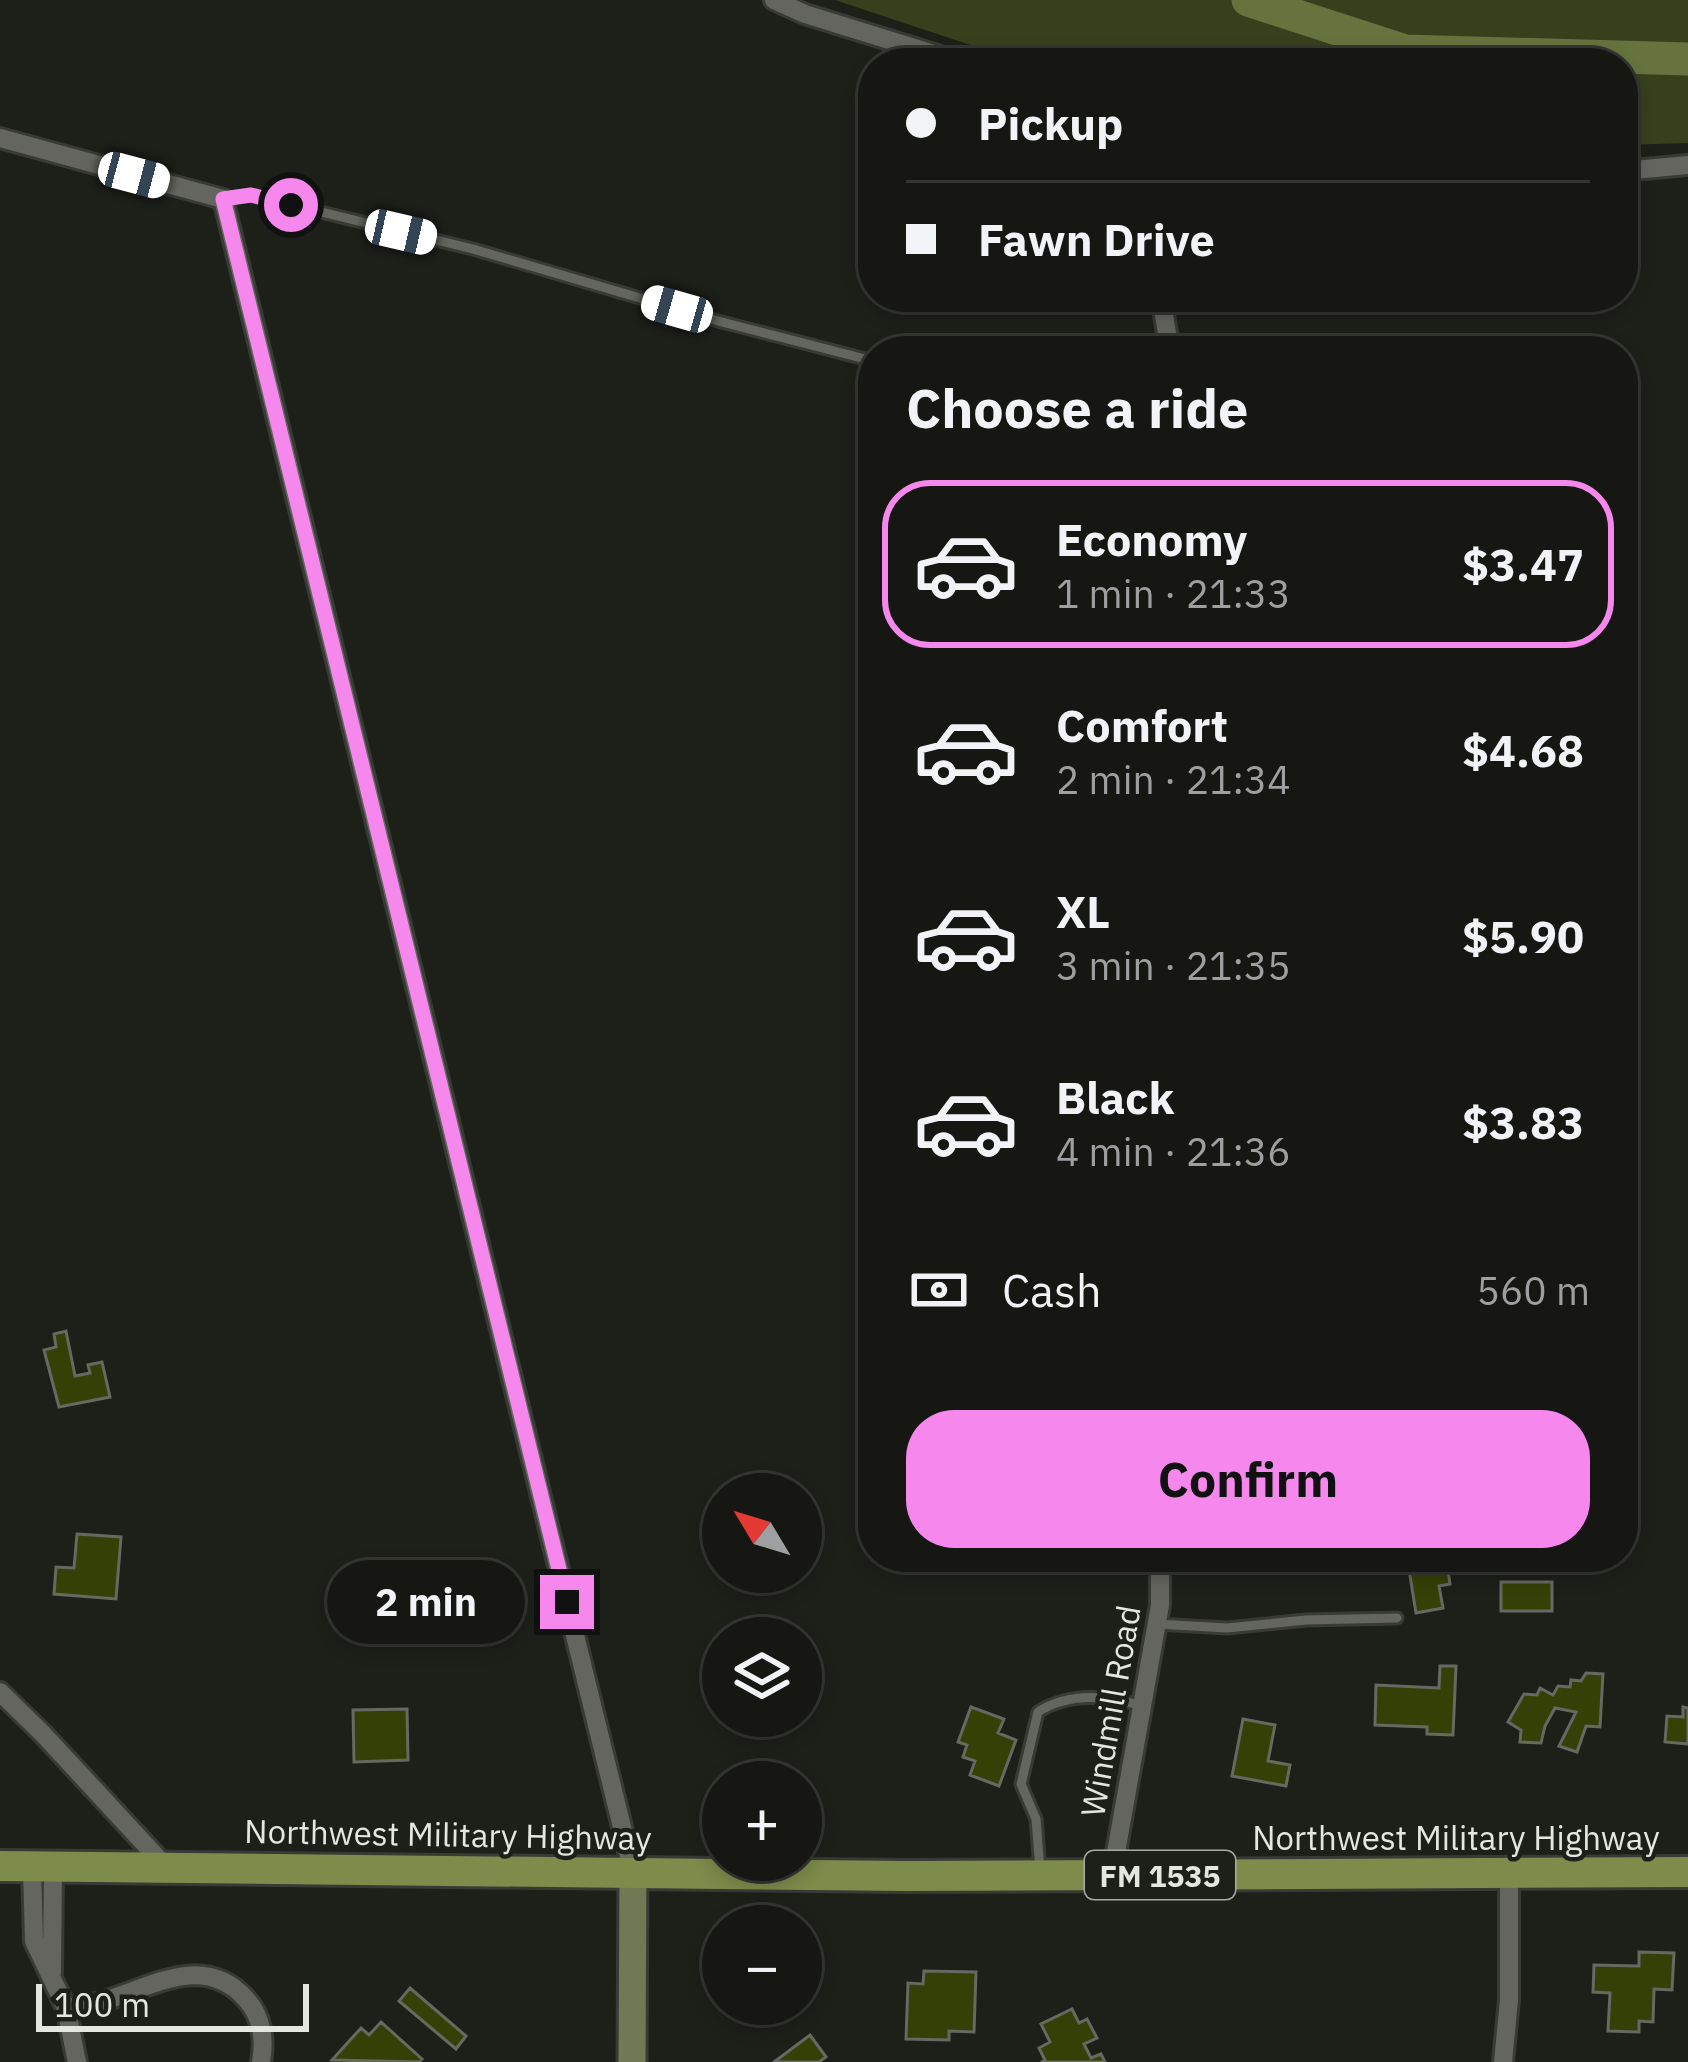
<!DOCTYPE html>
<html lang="en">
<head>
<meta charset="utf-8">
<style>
	:root { --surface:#161713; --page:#232421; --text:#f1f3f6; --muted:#9e9fa0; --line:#353633; --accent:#f688ed }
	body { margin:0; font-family:"IBM Plex Sans",sans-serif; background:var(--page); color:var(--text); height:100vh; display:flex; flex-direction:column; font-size:45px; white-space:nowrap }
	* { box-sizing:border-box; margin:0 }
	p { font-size:39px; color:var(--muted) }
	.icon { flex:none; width:66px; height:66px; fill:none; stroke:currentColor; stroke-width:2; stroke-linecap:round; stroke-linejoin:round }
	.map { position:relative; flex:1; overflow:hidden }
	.sheet { position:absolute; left:858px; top:336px; width:780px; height:1236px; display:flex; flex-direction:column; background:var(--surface); border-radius:48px; box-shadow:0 6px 18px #0003,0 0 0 3px var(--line) }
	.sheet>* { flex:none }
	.banner { position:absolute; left:858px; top:48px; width:780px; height:264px; border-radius:48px; box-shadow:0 6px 18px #0003,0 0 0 3px var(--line); display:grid; align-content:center; height:264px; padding:0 48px; background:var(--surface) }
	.needle { width:78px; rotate:308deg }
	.controls { position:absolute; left:702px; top:1473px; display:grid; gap:24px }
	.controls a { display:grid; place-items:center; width:120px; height:120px; border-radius:50%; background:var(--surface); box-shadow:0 6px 18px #0003,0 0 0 3px var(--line); font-size:60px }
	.scale { position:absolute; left:36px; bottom:30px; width:273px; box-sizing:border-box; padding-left:12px; border:6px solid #e4e6e1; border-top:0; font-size:33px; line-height:42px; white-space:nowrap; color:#e4e6e1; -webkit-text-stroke:9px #1d1f19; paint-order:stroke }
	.end { position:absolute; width:54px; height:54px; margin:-27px; border:15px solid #f688ed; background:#111; box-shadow:0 0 0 6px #111 }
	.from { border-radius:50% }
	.bubble { position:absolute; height:84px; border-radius:42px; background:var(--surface); box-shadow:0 6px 18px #0003,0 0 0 3px var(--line); font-size:39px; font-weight:800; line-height:84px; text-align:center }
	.car { position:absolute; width:36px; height:72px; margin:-36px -18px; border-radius:15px; box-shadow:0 0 9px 3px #0007; background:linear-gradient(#fff 24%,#345 0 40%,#fff 0 76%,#345 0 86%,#fff 0) }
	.banner b { display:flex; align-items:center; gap:42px; height:114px; font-size:45px }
	.banner b+b { border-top:3px solid var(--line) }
	.banner i { width:30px; height:30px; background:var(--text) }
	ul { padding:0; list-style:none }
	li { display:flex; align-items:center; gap:36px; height:168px; margin:0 24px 18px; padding:0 24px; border:6px solid transparent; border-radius:48px }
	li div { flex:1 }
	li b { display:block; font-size:45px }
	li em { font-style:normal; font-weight:800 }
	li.selected { border-color:var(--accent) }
	li>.icon { width:108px; height:108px; stroke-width:1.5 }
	h2 { padding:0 48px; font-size:54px; line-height:144px }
	.pay { display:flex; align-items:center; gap:30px; height:132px; padding:0 48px; font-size:45px }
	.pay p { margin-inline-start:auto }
	.button { display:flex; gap:24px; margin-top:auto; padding:24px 48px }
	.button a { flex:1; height:138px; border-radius:48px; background:var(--accent); color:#111; font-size:48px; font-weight:800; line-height:138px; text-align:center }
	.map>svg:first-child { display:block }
	.green { fill:#373f1c }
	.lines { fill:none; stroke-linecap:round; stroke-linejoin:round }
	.river { stroke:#66733e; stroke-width:33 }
	.building { fill:#354007; stroke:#666861; stroke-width:3 }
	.service-casing { stroke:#383a35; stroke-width:15 }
	.minor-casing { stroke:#383a35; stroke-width:24 }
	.secondary-casing { stroke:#383a35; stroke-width:33 }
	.primary-casing { stroke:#383a35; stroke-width:36 }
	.service { stroke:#63655e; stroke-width:9 }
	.minor { stroke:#63655e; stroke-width:18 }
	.secondary { stroke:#707854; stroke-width:27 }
	.primary { stroke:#7d8b4b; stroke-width:30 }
	.route { stroke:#f688ed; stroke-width:15 }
	.labels { text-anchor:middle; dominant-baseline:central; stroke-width:9; stroke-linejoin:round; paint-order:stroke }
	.shield { fill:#1d1f19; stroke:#a8aaa5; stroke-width:3 }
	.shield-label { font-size:30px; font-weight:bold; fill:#e4e6e1 }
	.street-label { font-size:33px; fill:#e4e6e1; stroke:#1d1f19 }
</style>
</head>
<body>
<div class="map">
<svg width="1688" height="2062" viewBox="0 0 1688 2062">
	<rect width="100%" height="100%" fill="#1d1f19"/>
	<path class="green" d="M835 0H1688V143L1623 145V63H1025Z"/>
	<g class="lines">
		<path class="river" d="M1248 0 1405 51 1688 59"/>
	</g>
	<path class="building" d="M66 1331 75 1376 90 1373 88 1365 102 1362 110 1397 59 1407 44 1350 56 1347 54 1334Z
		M77 1534 121 1537 116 1599 54 1594 56 1567 74 1568Z
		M1407 1557H1466L1467 1567 1448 1570 1450 1584 1439 1586 1443 1608 1416 1613Z
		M1501 1582H1552V1611H1501Z
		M1440 1666H1456L1453 1735 1427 1734V1727L1375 1725 1376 1685 1439 1688Z
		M1586 1673 1603 1674 1600 1727 1586 1726 1577 1752 1559 1746 1576 1712 1555 1708 1545 1726 1541 1743 1520 1742 1521 1730 1508 1722 1524 1694 1537 1695 1540 1688 1553 1695 1558 1686 1570 1687 1571 1680 1581 1681Z
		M971 1707 1004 1719 998 1733 1016 1740 999 1786 970 1775 975 1761 963 1757 967 1745 958 1742Z
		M1683 1707 1688 1708V1744L1665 1742 1667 1716 1683 1717Z
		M407 1709 408 1760 354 1762 353 1710Z
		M1243 1719 1275 1725 1268 1761 1290 1765 1286 1786 1232 1776Z
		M1639 1952 1674 1953 1672 1990 1654 1989 1653 2022 1639 2021V2032L1608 2031 1610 1993 1593 1992 1594 1965 1639 1966Z
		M924 1971 976 1972 974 2032 949 2031V2040L906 2039 908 1983 923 1984Z
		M410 1988 466 2036 456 2049 399 2001Z
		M1072 2009 1079 2023 1087 2019 1097 2038 1084 2044 1091 2058 1101 2054 1105 2062H1041L1045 2060 1039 2048 1050 2042 1041 2024Z
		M381 2022 422 2059 419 2062 332 2060 361 2028 369 2035Z
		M810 2035 826 2057 819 2062H774Z"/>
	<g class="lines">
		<g class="service-casing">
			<path id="service" d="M223 199 251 195 473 249 718 321 873 361
				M1157 1624 1227 1628 1306 1620 1397 1618
				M1040 1870 1036 1819 1021 1784 1038 1712C1069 1692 1109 1696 1142 1706"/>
		</g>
		<g class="minor-casing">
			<path id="minor" d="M774 0 805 14 963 63
				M0 138 223 199 633 1872
				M1623 171 1688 165
				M1161 297 1170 351
				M0 1692 43 1734 166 1867
				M32 1866 34 1941 66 2008 77 2062
				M1112 1875 1160 1605V1557
				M52 1973 53 1866
				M66 2008C78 2006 92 2005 104 2001 152 1987 204 1952 246 1999 262 2016 265 2040 261 2062
				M1503 2062 1509 2000V1875"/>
		</g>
		<g class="secondary-casing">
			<path id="secondary" d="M632 2062 633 1872"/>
		</g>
		<g class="primary-casing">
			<path id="primary" d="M0 1866 906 1876 1688 1872"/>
		</g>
		<use href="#service" class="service"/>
		<use href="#minor" class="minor"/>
		<use href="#secondary" class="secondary"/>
		<use href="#primary" class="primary"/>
	</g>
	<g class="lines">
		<path class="route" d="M291 205 251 195 223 199 567 1602"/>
	</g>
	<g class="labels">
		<rect class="shield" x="1085" y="1851" width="150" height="48" rx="9"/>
		<g class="shield-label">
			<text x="1160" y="1875">FM 1535</text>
		</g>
		<g class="street-label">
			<text transform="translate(1110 1711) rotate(-80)">Windmill Road</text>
			<text transform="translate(448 1834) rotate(1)">Northwest Military Highway</text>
			<text x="1456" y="1837">Northwest Military Highway</text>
		</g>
	</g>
</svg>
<div class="controls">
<a><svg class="needle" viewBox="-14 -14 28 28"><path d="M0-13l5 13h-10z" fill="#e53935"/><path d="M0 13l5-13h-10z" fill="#9e9fa0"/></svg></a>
<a><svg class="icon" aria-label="layers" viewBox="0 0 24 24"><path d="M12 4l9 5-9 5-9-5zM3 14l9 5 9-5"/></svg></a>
<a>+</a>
<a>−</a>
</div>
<div class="scale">100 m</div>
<i class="end from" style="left:291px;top:205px"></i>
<i class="end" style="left:567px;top:1602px"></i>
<div class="bubble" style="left:327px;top:1560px;width:198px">2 min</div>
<i class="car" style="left:134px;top:175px;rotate:105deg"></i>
<i class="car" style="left:401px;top:232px;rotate:103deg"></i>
<i class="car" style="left:677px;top:309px;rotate:286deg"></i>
<div class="banner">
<b><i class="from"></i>Pickup</b>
<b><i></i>Fawn Drive</b>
</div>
<section class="sheet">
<h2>Choose a ride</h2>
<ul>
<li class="selected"><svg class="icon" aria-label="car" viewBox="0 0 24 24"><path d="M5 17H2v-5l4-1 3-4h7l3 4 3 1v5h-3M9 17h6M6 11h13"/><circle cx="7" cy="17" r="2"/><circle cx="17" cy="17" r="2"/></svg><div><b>Economy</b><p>1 min · 21:33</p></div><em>$3.47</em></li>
<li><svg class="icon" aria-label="car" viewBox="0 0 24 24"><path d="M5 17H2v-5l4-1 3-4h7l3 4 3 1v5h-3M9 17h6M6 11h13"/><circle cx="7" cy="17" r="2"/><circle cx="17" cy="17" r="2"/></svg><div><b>Comfort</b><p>2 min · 21:34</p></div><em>$4.68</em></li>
<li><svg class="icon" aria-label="car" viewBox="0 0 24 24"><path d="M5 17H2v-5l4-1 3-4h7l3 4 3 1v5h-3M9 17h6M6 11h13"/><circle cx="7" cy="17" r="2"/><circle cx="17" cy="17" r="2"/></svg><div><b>XL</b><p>3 min · 21:35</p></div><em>$5.90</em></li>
<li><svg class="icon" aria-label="car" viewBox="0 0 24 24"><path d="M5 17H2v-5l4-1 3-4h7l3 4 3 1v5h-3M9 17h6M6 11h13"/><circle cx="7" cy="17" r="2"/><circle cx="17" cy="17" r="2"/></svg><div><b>Black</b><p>4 min · 21:36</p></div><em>$3.83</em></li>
</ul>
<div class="pay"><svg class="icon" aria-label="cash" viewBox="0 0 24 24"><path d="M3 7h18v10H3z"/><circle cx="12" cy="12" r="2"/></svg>Cash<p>560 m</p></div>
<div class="button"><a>Confirm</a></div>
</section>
</div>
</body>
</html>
